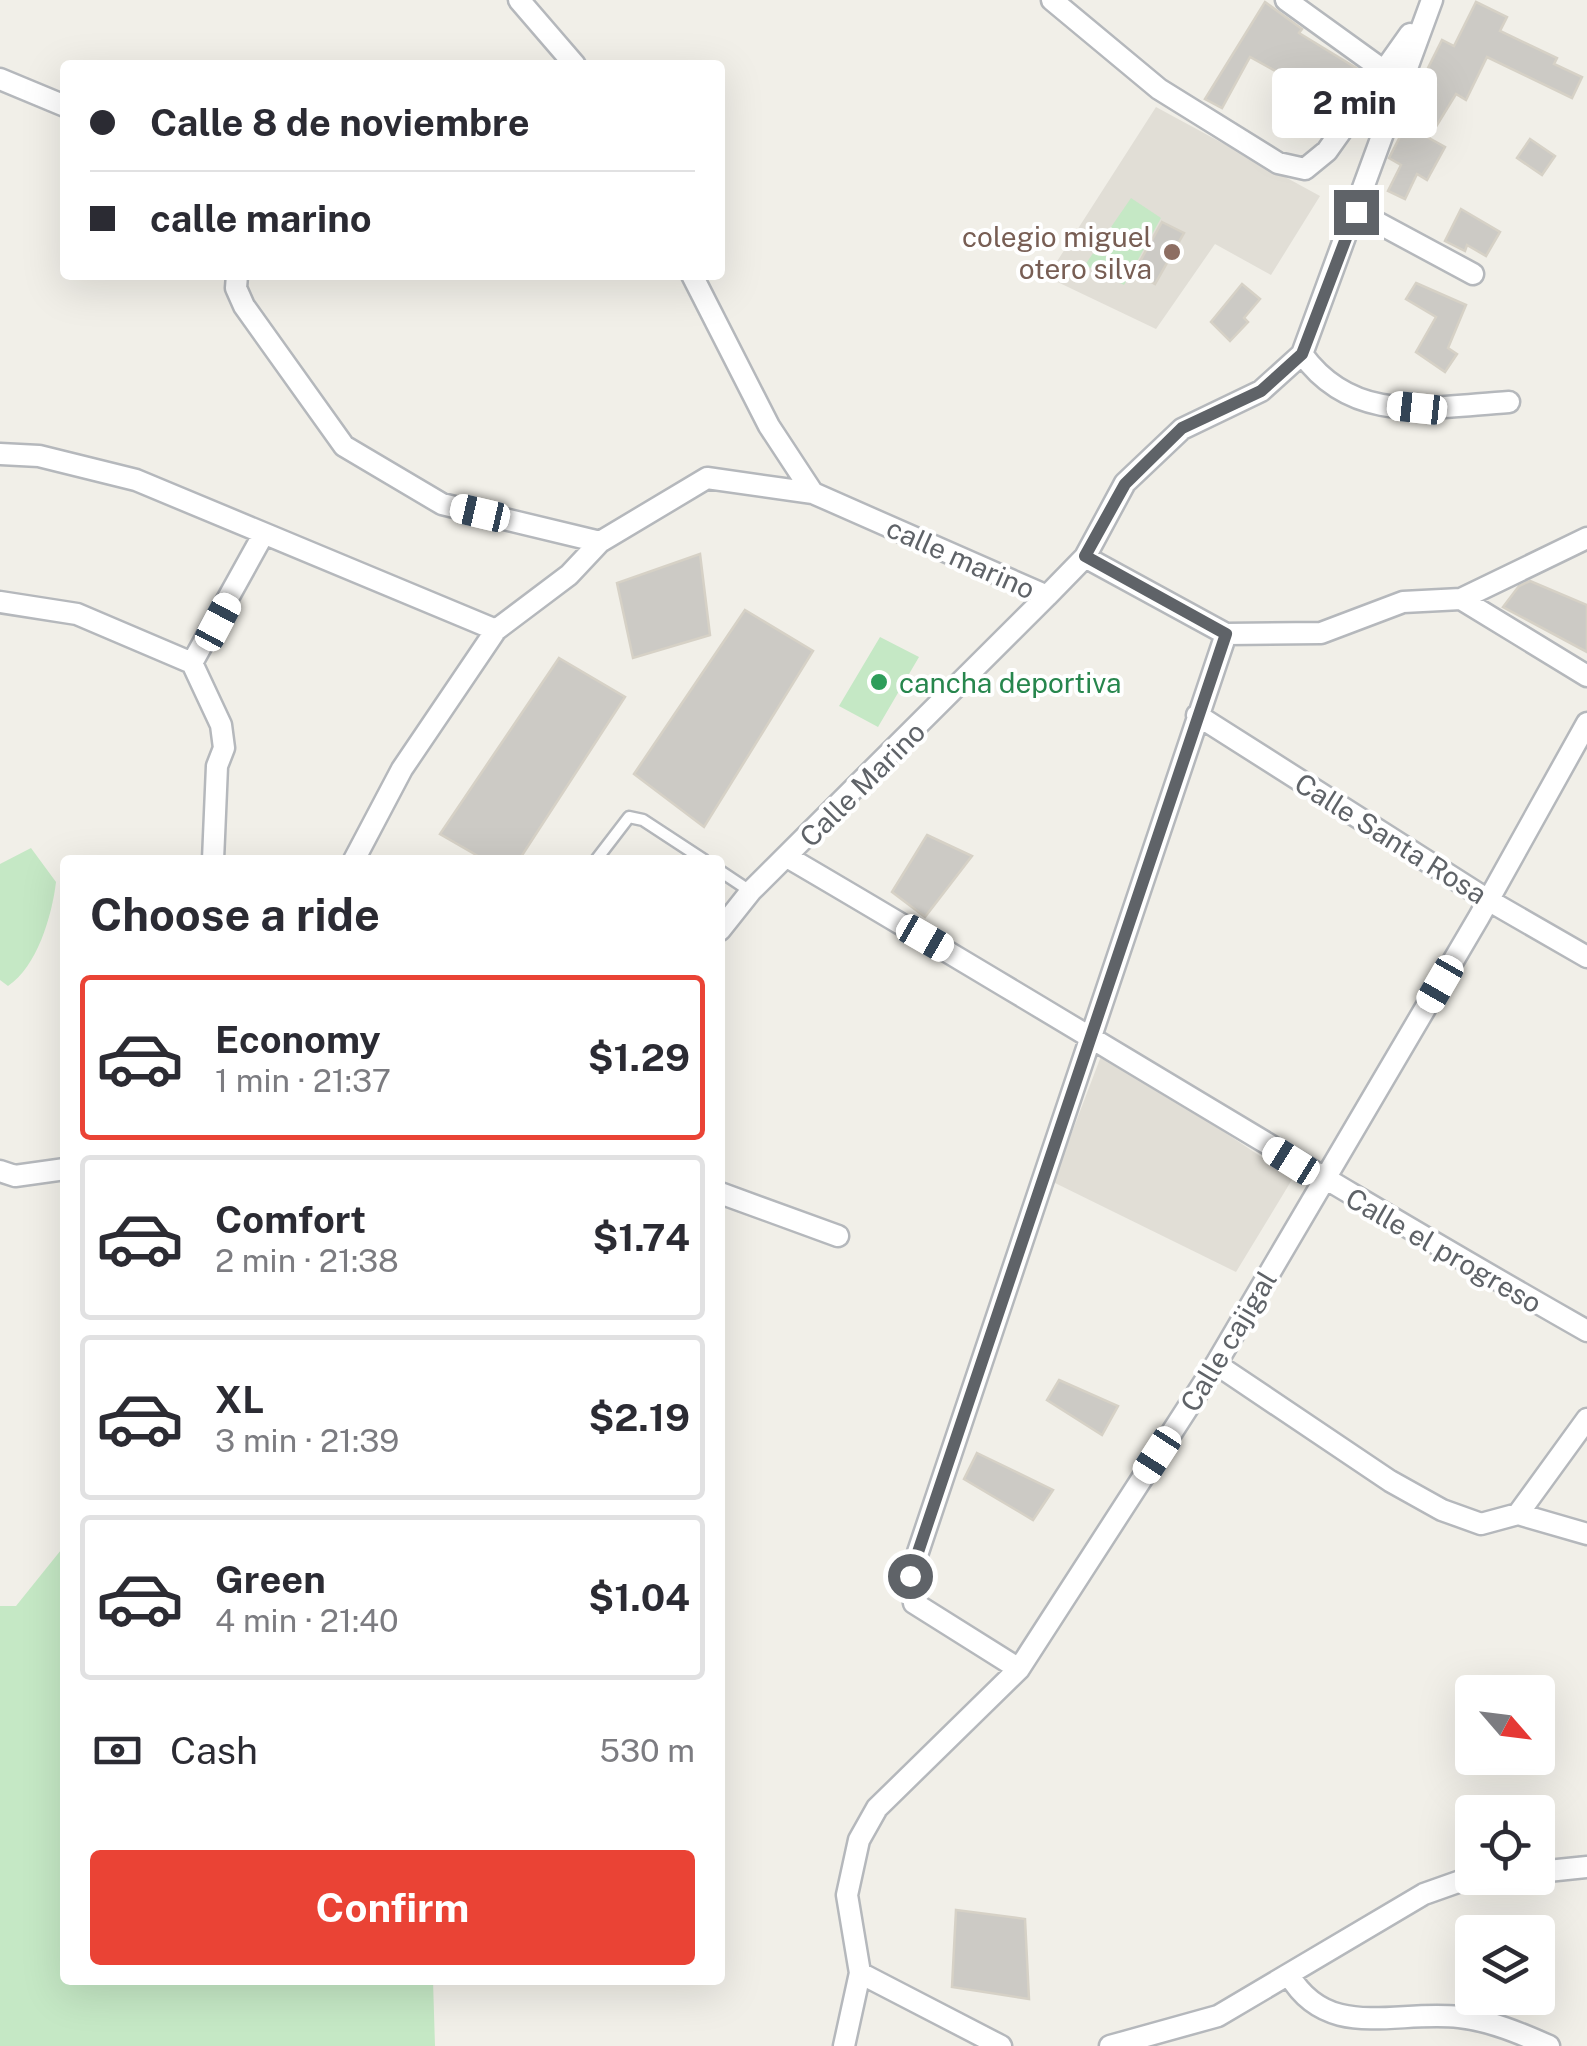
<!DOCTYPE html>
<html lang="en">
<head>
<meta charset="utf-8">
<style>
	:root { --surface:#fff; --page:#f7f7f7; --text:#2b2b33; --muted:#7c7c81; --line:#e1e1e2; --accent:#ea4335 }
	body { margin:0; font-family:"Public Sans",sans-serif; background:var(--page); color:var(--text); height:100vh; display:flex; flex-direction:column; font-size:38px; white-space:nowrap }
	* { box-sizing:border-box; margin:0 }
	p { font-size:32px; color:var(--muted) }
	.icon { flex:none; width:55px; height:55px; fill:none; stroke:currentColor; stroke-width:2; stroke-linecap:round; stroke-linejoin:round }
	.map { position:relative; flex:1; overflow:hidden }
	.drawer { position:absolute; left:60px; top:855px; width:665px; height:1130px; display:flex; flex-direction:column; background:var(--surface); border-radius:10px; box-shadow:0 10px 40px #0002 }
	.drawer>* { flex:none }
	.guide { position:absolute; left:60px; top:60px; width:665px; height:220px; border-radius:10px; box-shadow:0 10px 40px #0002; display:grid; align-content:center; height:220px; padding:0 30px; background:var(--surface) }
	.needle { width:65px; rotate:118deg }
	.buttons { position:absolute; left:1455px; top:1675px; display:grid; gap:20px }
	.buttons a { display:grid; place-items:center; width:100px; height:100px; border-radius:10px; background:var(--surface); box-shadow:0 10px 40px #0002; font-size:50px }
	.end { position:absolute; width:45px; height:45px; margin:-22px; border:12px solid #5f6368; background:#fff; box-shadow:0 0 0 5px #fff }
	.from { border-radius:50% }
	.bubble { position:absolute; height:70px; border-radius:10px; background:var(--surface); box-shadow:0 10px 40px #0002; font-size:32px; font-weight:700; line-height:70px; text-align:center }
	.car { position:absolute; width:30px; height:60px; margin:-30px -15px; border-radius:12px; box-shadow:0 0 8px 2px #0007; background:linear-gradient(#fff 24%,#345 0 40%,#fff 0 76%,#345 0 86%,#fff 0) }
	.guide b { display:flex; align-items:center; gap:35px; height:95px; font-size:38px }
	.guide b+b { border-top:2px solid var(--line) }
	.guide i { width:25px; height:25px; background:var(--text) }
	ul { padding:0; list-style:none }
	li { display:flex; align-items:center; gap:30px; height:165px; margin:0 20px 15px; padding:0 10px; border:5px solid var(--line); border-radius:10px }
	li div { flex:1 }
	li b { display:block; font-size:38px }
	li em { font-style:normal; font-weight:700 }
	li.on { border-color:var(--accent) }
	li>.icon { width:90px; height:90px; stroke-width:1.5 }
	h2 { padding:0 30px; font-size:45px; line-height:120px }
	.pay { display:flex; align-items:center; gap:25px; height:110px; padding:0 30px; font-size:38px }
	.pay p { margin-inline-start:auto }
	.cta { display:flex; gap:20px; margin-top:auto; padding:20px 30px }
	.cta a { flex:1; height:115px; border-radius:10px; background:var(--accent); color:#fff; font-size:40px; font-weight:700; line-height:115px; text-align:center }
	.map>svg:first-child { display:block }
	.education { fill:#e1ded6 }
	.green { fill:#c5e8c5 }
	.building { fill:#cccac5; stroke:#d6d1c6; stroke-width:2.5 }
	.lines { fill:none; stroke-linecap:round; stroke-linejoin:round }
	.lane-casing { stroke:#b5b8bc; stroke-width:15 }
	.street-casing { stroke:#b5b8bc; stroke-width:25 }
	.lane { stroke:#fff; stroke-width:10 }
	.street { stroke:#fff; stroke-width:20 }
	.route { stroke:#5f6368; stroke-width:12 }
	.education-dot { fill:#8d6e63; stroke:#fff; stroke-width:4 }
	.leisure-dot { fill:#2e9e5b; stroke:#fff; stroke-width:4 }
	.labels { text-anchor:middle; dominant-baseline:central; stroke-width:8; stroke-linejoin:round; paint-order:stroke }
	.education-label { font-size:28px; fill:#785e54; stroke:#fff; text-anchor:end }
	.street-label { font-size:28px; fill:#5f6368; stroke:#fff }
	.leisure-label { font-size:28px; fill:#27864d; stroke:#fff; text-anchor:start }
</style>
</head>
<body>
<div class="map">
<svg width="1587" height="2046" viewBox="0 0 1587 2046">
	<rect width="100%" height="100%" fill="#f1efe8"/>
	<path class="education" d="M1156 107 1320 196 1271 275 1215 244 1156 329 1047 277Z
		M1103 1051 1293 1178 1236 1272 1053 1182Z"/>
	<path class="green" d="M1131 198 1161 218 1124 285 1085 265Z
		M880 637 919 657 878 727 839 706Z
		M31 848 56 882C52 916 37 967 8 986L0 980V864Z
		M65 1545V1980H433L435 2046H0V1606H16Z"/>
	<path class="building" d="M1265 2 1302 29 1299 33 1361 71 1339 106 1250 57 1222 108 1205 99Z
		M1476 2 1507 17 1500 31 1557 58 1554 64 1582 77 1572 98 1487 57 1466 100 1456 94 1429 138 1445 147 1427 180 1417 174 1405 199 1388 191 1401 165 1389 158 1406 125 1411 128 1436 85 1423 78 1442 40 1454 46Z
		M1530 139 1555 156 1542 175 1517 158Z
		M1461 209 1500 232 1486 256 1467 245 1465 251 1445 241Z
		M1162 222 1184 233 1155 284 1134 272Z
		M1416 283 1466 305 1448 348 1457 354 1445 372 1416 352 1436 317 1406 299Z
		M1242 284 1260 299 1244 318 1248 322 1230 341 1211 322Z
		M700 554 710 635 633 658 617 583Z
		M1530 581 1587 605V652L1503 607 1519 586Z
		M745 610 813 651 704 827 634 774Z
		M559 658 625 697 519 860H485L440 834Z
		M927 835 972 856 925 917 892 892Z
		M1059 1380 1118 1406 1102 1435 1047 1400Z
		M977 1453 1053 1490 1033 1520 964 1479Z
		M956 1910 1025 1919 1029 1999 952 1987Z"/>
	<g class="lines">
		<g class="lane-casing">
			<path id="lane" d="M596 860 629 817 643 820 704 860
				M720 871 750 891"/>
		</g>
		<g class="street-casing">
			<path id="street" d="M519 0 575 65
				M1052 0 1159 89 1278 163 1305 169 1327 151 1410 34
				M1286 0 1383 70
				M0 79 65 106
				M1356 211 1473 274
				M237 275 236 288 244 306 344 446 442 504 600 542
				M692 275 769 426 813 493 1047 596 1085 557 1125 483 1182 429 1261 391 1302 354 1432 0
				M1302 354C1354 426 1431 407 1509 402
				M0 454 39 456 136 480 496 630
				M1085 557 1226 634 1321 633 1403 602 1461 599 1587 676
				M1461 599 1587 538
				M0 602 77 614 192 663 263 535
				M192 663 221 725 224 748 217 766 213 860
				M1197 715 1488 900 1587 957
				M789 858C1056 1014 1318 1178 1587 1331
				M354 860 402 769 496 630 569 575 600 542 707 478 813 493
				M720 930 751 891 1047 596
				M0 1171 15 1176 65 1169
				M720 1193 838 1236
				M1216 1364 1390 1481 1442 1510 1481 1524 1518 1514 1587 1534
				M1518 1514 1587 1419
				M1019 1669 914 1603 910 1576 1226 634
				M1538 1872 1587 1867
				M860 1973 1001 2046
				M1289 1975C1328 2041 1394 2010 1459 2017 1489 2020 1522 2034 1549 2046
				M844 2046 860 1973 847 1895 859 1840 877 1808 1019 1669 1216 1364 1479 917 1587 723
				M1110 2046 1218 2016 1424 1894 1472 1877"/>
		</g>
		<use href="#lane" class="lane"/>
		<use href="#street" class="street"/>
	</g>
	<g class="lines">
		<path class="route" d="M910 1576 1226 634 1085 556 1125 484 1182 428 1261 391 1302 354 1356 212"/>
	</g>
	<circle class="education-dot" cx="1172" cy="252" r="10"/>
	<circle class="leisure-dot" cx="879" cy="682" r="10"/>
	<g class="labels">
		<g class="education-label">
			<text x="1152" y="236">colegio miguel<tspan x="1152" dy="32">otero silva</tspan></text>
		</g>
		<g class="street-label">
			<text transform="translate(961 558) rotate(24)">calle marino</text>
			<text transform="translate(862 784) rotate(-45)">Calle Marino</text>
			<text transform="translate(1391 838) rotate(32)">Calle Santa Rosa</text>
			<text transform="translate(1444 1250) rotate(30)">Calle el progreso</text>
			<text transform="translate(1228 1341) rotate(-59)">Calle cajigal</text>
		</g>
		<g class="leisure-label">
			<text x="899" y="682">cancha deportiva</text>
		</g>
	</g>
</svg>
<div class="buttons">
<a><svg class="needle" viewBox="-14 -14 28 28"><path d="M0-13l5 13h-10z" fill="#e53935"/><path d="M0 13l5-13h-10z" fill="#7c7c81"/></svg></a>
<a><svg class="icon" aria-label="locate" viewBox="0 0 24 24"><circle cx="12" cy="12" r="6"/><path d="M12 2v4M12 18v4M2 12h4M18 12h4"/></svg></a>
<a><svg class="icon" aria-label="layers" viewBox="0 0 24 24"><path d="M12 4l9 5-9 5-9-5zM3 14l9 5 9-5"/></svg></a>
</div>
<i class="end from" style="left:910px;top:1576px"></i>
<i class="end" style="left:1356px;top:212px"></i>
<div class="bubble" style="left:1272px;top:68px;width:165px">2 min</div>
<i class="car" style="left:1417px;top:408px;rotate:276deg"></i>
<i class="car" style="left:480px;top:513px;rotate:283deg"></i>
<i class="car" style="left:218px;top:622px;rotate:28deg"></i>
<i class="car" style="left:925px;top:938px;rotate:120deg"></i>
<i class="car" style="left:1440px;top:984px;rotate:210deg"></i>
<i class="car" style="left:1291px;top:1161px;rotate:302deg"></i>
<i class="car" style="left:1157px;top:1455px;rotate:213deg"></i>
<div class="guide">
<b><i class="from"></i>Calle 8 de noviembre</b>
<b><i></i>calle marino</b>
</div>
<section class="drawer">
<h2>Choose a ride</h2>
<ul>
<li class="on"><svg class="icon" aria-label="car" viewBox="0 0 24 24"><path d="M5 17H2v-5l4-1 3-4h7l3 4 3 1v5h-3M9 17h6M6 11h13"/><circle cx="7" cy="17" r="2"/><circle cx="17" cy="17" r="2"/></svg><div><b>Economy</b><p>1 min · 21:37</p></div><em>$1.29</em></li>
<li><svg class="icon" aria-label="car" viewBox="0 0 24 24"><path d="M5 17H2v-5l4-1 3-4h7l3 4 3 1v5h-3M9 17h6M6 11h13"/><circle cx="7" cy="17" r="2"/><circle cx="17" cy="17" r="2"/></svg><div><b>Comfort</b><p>2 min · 21:38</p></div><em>$1.74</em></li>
<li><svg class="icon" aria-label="car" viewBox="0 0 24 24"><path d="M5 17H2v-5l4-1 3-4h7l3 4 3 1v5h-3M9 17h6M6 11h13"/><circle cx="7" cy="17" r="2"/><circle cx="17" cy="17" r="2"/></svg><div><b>XL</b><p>3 min · 21:39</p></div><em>$2.19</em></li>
<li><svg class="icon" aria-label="car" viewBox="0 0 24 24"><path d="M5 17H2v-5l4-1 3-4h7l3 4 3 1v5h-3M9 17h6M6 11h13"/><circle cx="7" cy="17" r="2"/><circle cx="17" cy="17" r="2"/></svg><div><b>Green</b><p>4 min · 21:40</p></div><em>$1.04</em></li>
</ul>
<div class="pay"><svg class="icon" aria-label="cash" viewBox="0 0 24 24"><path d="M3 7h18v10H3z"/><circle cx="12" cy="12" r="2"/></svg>Cash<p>530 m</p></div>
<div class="cta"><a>Confirm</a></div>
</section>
</div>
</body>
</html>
